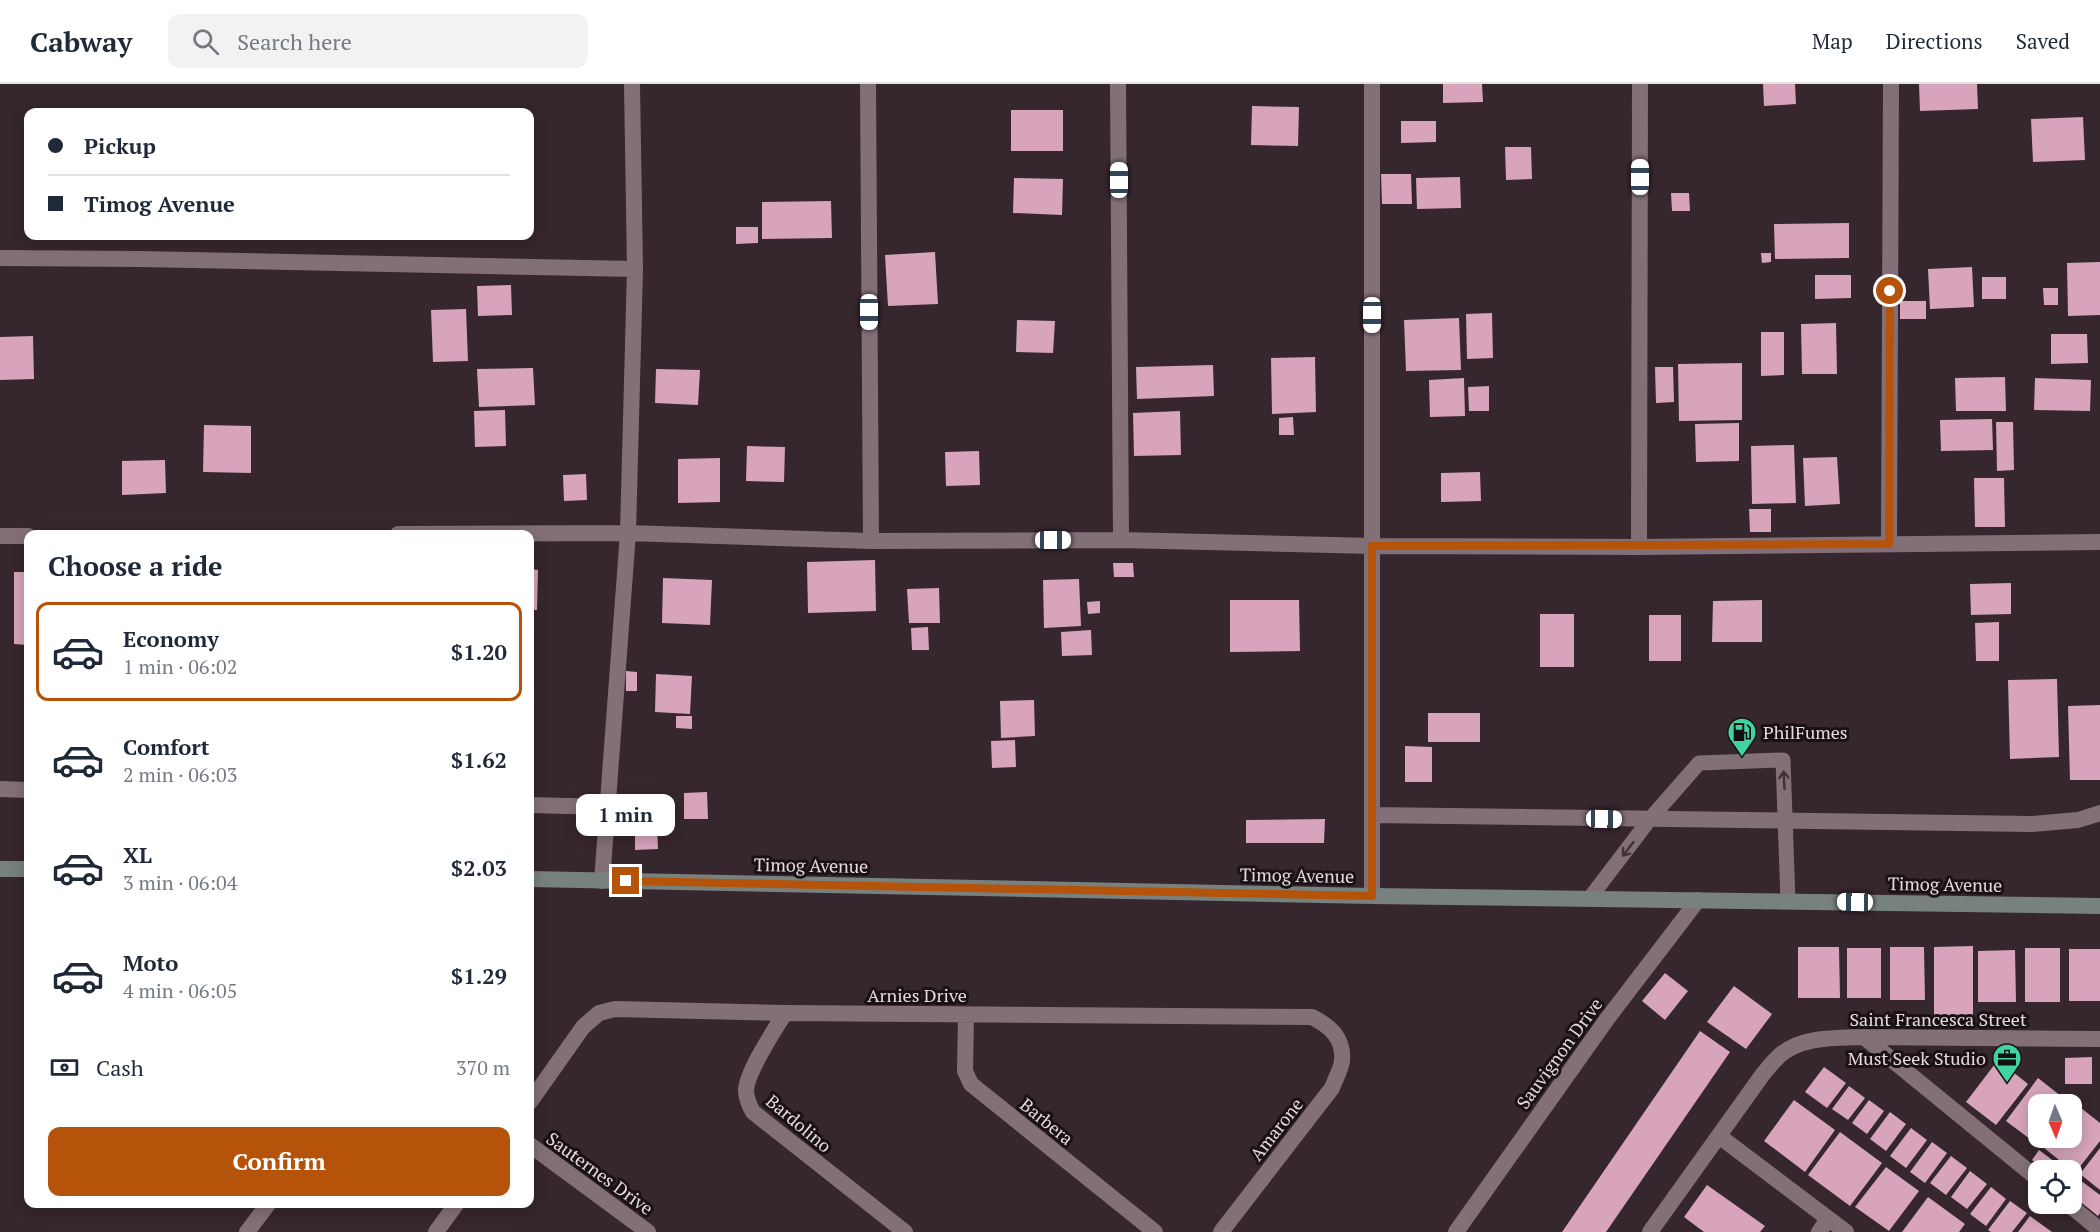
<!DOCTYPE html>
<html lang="en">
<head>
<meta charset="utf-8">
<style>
	:root { --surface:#fff; --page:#f2f2f3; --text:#1f2937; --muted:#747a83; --line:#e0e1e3; --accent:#b45309 }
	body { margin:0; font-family:"PT Serif",serif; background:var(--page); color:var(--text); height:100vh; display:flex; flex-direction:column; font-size:22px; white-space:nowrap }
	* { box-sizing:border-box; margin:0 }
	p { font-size:20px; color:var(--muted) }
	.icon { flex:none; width:33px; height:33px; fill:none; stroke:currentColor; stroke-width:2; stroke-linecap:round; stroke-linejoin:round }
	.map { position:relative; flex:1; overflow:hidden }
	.drawer { position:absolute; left:24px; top:446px; width:510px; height:678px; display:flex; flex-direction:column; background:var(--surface); border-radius:12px; box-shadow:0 3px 15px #0003 }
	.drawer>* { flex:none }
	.banner { position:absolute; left:24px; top:24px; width:510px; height:132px; border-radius:12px; box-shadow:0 3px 15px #0003; display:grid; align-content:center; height:132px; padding:0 24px; background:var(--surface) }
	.needle { width:39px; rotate:178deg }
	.fabs { position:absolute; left:2028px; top:1010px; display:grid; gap:12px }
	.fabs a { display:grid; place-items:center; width:54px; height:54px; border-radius:12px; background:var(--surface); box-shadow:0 3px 15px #0003; font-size:30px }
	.end { position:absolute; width:27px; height:27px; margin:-14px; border:8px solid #b45309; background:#fff; box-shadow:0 0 0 3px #fff }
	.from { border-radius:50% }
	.bubble { position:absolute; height:42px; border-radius:12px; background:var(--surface); box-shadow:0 3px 15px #0003; font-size:20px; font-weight:600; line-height:42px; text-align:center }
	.car { position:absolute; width:18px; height:36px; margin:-18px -9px; border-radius:8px; box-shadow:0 0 4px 2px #0007; background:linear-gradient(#fff 24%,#345 0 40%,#fff 0 76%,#345 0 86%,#fff 0) }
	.banner b { display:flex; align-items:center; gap:21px; height:57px; font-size:22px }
	.banner b+b { border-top:2px solid var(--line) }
	.banner i { width:15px; height:15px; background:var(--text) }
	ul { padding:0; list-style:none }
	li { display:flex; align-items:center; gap:18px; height:99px; margin:0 12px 9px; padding:0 12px; border:3px solid transparent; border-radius:12px }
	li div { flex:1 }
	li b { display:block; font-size:22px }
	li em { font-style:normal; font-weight:600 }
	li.active { border-color:var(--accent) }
	li>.icon { width:54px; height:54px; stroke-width:1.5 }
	h2 { padding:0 24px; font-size:27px; line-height:72px }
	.pay { display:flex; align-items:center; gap:15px; height:66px; padding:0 24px; font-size:22px }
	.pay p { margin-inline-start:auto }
	.action { display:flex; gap:12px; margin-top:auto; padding:12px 24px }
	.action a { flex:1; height:69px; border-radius:12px; background:var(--accent); color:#fff; font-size:24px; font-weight:600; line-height:69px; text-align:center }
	header { display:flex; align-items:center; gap:36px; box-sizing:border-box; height:84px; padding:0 30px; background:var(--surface); border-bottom:2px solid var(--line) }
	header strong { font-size:28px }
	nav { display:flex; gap:33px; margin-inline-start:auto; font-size:21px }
	.search { width:420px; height:54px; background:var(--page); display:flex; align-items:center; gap:15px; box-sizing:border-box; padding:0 21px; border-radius:12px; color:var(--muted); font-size:22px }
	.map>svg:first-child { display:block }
	.building { fill:#d7a4bc }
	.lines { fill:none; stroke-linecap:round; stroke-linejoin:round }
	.service { stroke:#836f78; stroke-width:15 }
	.minor { stroke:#836f78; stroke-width:16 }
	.secondary { stroke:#77817e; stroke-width:16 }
	.oneway { stroke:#3e3238 }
	.route { stroke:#b45309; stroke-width:8 }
	.labels { text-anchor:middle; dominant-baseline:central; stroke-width:6; stroke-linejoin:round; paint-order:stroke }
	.poi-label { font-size:18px; fill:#e6dbe0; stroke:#191115; text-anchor:start }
	.street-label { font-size:18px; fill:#e6dbe0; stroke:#191115 }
</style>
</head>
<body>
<header>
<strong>Cabway</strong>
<div class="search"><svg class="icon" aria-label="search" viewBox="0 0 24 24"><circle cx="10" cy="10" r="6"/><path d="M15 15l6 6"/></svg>Search here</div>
<nav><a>Map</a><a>Directions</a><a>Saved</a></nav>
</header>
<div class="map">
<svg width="2100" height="1148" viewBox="0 0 2100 1148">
	<rect width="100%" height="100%" fill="#36262d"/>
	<path class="building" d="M1443 0H1482L1483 18 1443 19Z
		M1763 0H1795L1796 20 1764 22Z
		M1919 0H1977L1978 25 1920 27Z
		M1252 22 1299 23 1298 62 1251 61Z
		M1011 26H1063V67H1011Z
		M2083 33 2085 76 2033 78 2031 35Z
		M1401 37H1436V58L1401 59Z
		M1505 63H1531L1532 95 1506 96Z
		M1381 90H1411L1412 120H1382Z
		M1460 93 1461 124 1417 125 1416 94Z
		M1014 94 1063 95 1062 131 1013 129Z
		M1671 109H1689L1690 127H1672Z
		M831 117 832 154 762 155V118Z
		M1849 139V174L1775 175 1774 140Z
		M736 143H758V159L736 160Z
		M935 168 938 220 888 222 885 171Z
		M1761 169H1771V178L1762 179Z
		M2100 178V231L2068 232 2067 179Z
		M1972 183 1974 223 1930 225 1928 185Z
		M1815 191H1851V214L1815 215Z
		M1982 193H2006V215H1982Z
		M511 201 512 231 478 232 477 202Z
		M2043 204H2058V221H2044Z
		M1900 217H1926V235H1900Z
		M466 225 468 277 433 278 431 226Z
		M1492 229 1493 274 1467 275 1466 230Z
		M1459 234 1461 286 1406 287 1404 236Z
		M1017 236 1055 237 1053 269 1016 268Z
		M1836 239 1837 290H1802L1801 240Z
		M1761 248H1784V291L1761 292Z
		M2051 250H2087L2088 279 2051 280Z
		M33 252 34 295 0 296V253Z
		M1315 273 1316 328 1272 330 1271 274Z
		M1742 279V336L1679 337 1678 280Z
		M1213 281 1214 312 1137 315 1136 283Z
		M1655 283H1673L1674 318 1656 319Z
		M533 284 535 321 479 323 477 285Z
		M656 285 700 286 698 321 655 319Z
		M2005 293 2006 327H1956L1955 294Z
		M1464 294 1465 332 1430 333 1429 296Z
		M2035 294 2091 296 2090 327 2034 326Z
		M1489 302V327H1469L1468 303Z
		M505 326 506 362 475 363 474 327Z
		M1180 327 1181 371 1134 372 1133 329Z
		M1293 333 1294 351H1279V334Z
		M1992 335 1993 366 1941 367 1940 336Z
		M1996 338H2013L2014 386 1997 387Z
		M1739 339V377L1696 378 1695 340Z
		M204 341 251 342V389L203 388Z
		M1794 361 1796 419 1752 420 1751 362Z
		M747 362 785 363 784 398 746 397Z
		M979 367 980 401 946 402 945 368Z
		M1837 373 1840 420 1805 422 1803 374Z
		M720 374V418L678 419V375Z
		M165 376 166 409 122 411V377Z
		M1480 388 1481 417 1441 418V389Z
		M586 390 587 416 564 417 563 391Z
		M1974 394H2004L2005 443H1975Z
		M1749 425H1771V448H1750Z
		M875 476 876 527 808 529 807 478Z
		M1113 479H1133L1134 493H1114Z
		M530 485 538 486 537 526H530Z
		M14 488H28V561L14 560Z
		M663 494 712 496 710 541 662 539Z
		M1079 495 1081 542 1044 544 1043 496Z
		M2011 499V530L1971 531 1970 500Z
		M939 504 940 539H909L907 505Z
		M1230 516H1299L1300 567 1230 568Z
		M1762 516V558H1712L1713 517Z
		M1100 517V529L1088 530 1087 518Z
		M1540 530H1574V583H1540Z
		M1649 531H1681V577H1649Z
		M1999 538V577H1976L1975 539Z
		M928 543 929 566H912L911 544Z
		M1091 546 1092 571 1062 572 1061 548Z
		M626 587 637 588V607H626Z
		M656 590 692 592 690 630 655 628Z
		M530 591H533V626H530Z
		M2057 595 2059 673 2010 675 2008 596Z
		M1034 616 1035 652 1001 654 1000 617Z
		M2100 621V696H2070L2068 622Z
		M1428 629H1480V658H1428Z
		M676 632H692V645L676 644Z
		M1015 656 1016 683 992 684 991 657Z
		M1405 662 1432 663V698H1405Z
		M707 708 708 735H684V709Z
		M662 710 663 730H643L642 711Z
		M1325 735 1324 759H1246V736Z
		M657 743 658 765 635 766V744Z
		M1973 862V934H1934V863Z
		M1798 863H1839L1840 914H1798Z
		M1890 863H1924L1925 916H1890Z
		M1847 864H1881V914H1847Z
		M2025 864H2060V918H2025Z
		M2069 865H2100V917H2069Z
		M2015 866 2016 918H1978V867Z
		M1665 889 1688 907 1665 936 1642 917Z
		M1734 902 1772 930 1746 965 1707 938Z
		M1700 947 1730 968 1606 1148H1562Z
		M2092 973V1000H2065V974Z
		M1998 976 2028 1000 1996 1041 1966 1018Z
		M1824 983 1846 999 1827 1024 1805 1008Z
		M2038 994 2071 1020H2038V1053H2045L2038 1061 2006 1037Z
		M1849 1002 1865 1014 1848 1036 1832 1025Z
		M1794 1016 1835 1046 1805 1088 1764 1057Z
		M1869 1016 1884 1027 1867 1050 1852 1039Z
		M2076 1020 2100 1039V1057L2075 1089 2043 1063 2051 1053H2072V1026Z
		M1890 1028 1906 1040 1886 1067 1870 1055Z
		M1911 1044 1927 1056 1906 1084 1890 1072Z
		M1840 1048 1882 1079 1850 1122 1808 1091Z
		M1932 1058 1947 1069 1925 1099 1910 1088Z
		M2100 1064V1106L2080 1090Z
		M2039 1066 2055 1078 2048 1086H2044L2032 1076Z
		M1951 1072 1967 1084 1946 1111 1930 1099Z
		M1886 1083 1919 1107 1889 1147 1855 1123Z
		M1970 1087 1987 1100 1967 1125 1951 1113Z
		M2076 1093 2100 1111V1129L2098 1132 2072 1111V1099Z
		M1707 1101 1765 1142 1760 1148H1704L1684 1133Z
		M1991 1103 2006 1115 1986 1142 1970 1130Z
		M1928 1113 1965 1140 1959 1148H1902Z
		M2010 1117 2027 1129 2012 1148H1991L1988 1146Z
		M2030 1132 2052 1148H2018Z"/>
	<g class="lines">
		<path class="service" d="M1589 815 1650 735 1699 679 1783 676 1788 817"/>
		<path class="minor" d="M868 0 871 457
			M1118 0 1121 456
			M0 174 140 175 635 185
			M398 450 628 449 871 457 1121 456 1372 462 1639 463 2100 458
			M0 452H28
			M1889 460 1891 0
			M1639 463 1640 0
			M0 705 28 706
			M530 721 607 723
			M1372 731 2032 740 2078 736 2100 729
			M602 797 628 449 635 185 632 0
			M1372 812V0
			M785 929C774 947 747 987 746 1006 746 1014 749 1021 753 1028L905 1148
			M966 931 965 987 971 1000 1155 1148
			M1864 953 2038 1095
			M530 1018 583 943 599 929 615 925 785 929 1312 933C1330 942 1344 954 1342 977 1341 985 1335 996 1332 1004L1221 1148
			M1719 1052 1846 1148
			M530 1061 648 1148
			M2067 1119 2100 1146
			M247 1148 269 1119
			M436 1148 457 1119
			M1456 1148 1607 935 1698 816
			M1650 1148 1763 990C1768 984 1773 978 1778 973 1800 952 1836 954 1864 953L2100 955
			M1819 1148 1828 1135"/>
		<path class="secondary" d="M0 785H28
			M530 795 1372 812 2100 822"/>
	</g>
	<defs><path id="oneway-shaft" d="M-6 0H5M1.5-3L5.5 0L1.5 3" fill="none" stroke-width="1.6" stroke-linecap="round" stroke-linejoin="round" transform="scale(1.5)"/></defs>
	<g class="oneway">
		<use href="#oneway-shaft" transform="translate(1784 696) rotate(-93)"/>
		<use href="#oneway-shaft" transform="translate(1628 765) rotate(128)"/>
	</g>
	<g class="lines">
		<path class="route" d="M626 797 1372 812V462L1889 460 1890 207"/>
	</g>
	<defs>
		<g id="fuel-pin" transform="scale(1.5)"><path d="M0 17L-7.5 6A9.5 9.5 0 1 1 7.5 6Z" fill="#3fd4a2" stroke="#191115"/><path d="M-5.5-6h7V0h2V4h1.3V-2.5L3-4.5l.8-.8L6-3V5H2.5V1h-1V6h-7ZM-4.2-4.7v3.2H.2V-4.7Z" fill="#111"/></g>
		<g id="office-pin" transform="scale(1.5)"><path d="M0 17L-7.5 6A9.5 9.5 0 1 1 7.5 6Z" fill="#3fd4a2" stroke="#191115"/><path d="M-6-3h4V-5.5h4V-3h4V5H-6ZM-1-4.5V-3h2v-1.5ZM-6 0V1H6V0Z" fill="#111"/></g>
	</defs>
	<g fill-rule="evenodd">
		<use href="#fuel-pin" x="1742" y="648"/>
		<use href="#office-pin" x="2007" y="974"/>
	</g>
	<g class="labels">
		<g class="poi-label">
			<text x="1763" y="648">PhilFumes</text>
			<text x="1986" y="974" text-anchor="end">Must Seek Studio</text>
		</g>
		<g class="street-label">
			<text transform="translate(811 781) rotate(1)">Timog Avenue</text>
			<text transform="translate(1297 791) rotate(1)">Timog Avenue</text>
			<text transform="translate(1945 800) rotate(1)">Timog Avenue</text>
			<text x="917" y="911">Arnies Drive</text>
			<text x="1938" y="935">Saint Francesca Street</text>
			<text transform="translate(1559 969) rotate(-54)">Sauvignon Drive</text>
			<text transform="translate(1047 1037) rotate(39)">Barbera</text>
			<text transform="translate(799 1039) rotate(40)">Bardolino</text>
			<text transform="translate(1276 1045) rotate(-52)">Amarone</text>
			<text transform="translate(600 1089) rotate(36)">Sauternes Drive</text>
		</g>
	</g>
</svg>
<div class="fabs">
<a><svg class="needle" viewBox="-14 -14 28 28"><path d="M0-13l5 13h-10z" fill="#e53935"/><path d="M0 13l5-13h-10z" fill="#747a83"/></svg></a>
<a><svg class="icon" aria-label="locate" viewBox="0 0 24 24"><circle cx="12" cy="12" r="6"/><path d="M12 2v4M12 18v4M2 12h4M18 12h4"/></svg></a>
</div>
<i class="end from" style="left:1890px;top:207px"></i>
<i class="end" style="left:626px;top:797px"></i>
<div class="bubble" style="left:576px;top:710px;width:99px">1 min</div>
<i class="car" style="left:1640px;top:93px;rotate:0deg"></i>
<i class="car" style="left:1119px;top:96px;rotate:0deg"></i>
<i class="car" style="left:869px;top:228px;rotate:180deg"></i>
<i class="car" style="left:1372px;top:231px;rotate:180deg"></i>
<i class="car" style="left:1053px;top:456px;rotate:90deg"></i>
<i class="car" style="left:1604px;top:735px;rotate:91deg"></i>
<i class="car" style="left:1855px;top:818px;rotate:271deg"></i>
<div class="banner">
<b><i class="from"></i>Pickup</b>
<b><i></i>Timog Avenue</b>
</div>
<section class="drawer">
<h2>Choose a ride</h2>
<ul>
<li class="active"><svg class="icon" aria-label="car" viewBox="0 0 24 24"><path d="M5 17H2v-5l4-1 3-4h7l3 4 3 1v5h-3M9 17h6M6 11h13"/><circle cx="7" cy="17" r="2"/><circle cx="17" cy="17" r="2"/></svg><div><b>Economy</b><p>1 min · 06:02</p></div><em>$1.20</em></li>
<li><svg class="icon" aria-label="car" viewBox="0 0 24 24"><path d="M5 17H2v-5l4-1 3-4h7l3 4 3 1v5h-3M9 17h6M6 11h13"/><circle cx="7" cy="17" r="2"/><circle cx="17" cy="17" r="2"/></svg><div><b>Comfort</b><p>2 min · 06:03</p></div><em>$1.62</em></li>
<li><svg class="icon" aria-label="car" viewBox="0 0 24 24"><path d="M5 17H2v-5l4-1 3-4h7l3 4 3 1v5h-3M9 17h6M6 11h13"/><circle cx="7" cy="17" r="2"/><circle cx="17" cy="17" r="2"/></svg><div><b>XL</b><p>3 min · 06:04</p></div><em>$2.03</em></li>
<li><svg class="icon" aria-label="car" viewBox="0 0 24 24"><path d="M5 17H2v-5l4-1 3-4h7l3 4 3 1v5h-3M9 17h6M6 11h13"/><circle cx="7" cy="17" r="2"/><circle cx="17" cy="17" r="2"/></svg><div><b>Moto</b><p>4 min · 06:05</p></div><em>$1.29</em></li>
</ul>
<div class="pay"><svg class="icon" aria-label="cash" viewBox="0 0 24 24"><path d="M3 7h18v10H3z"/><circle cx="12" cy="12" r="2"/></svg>Cash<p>370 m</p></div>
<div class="action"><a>Confirm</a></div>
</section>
</div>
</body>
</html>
